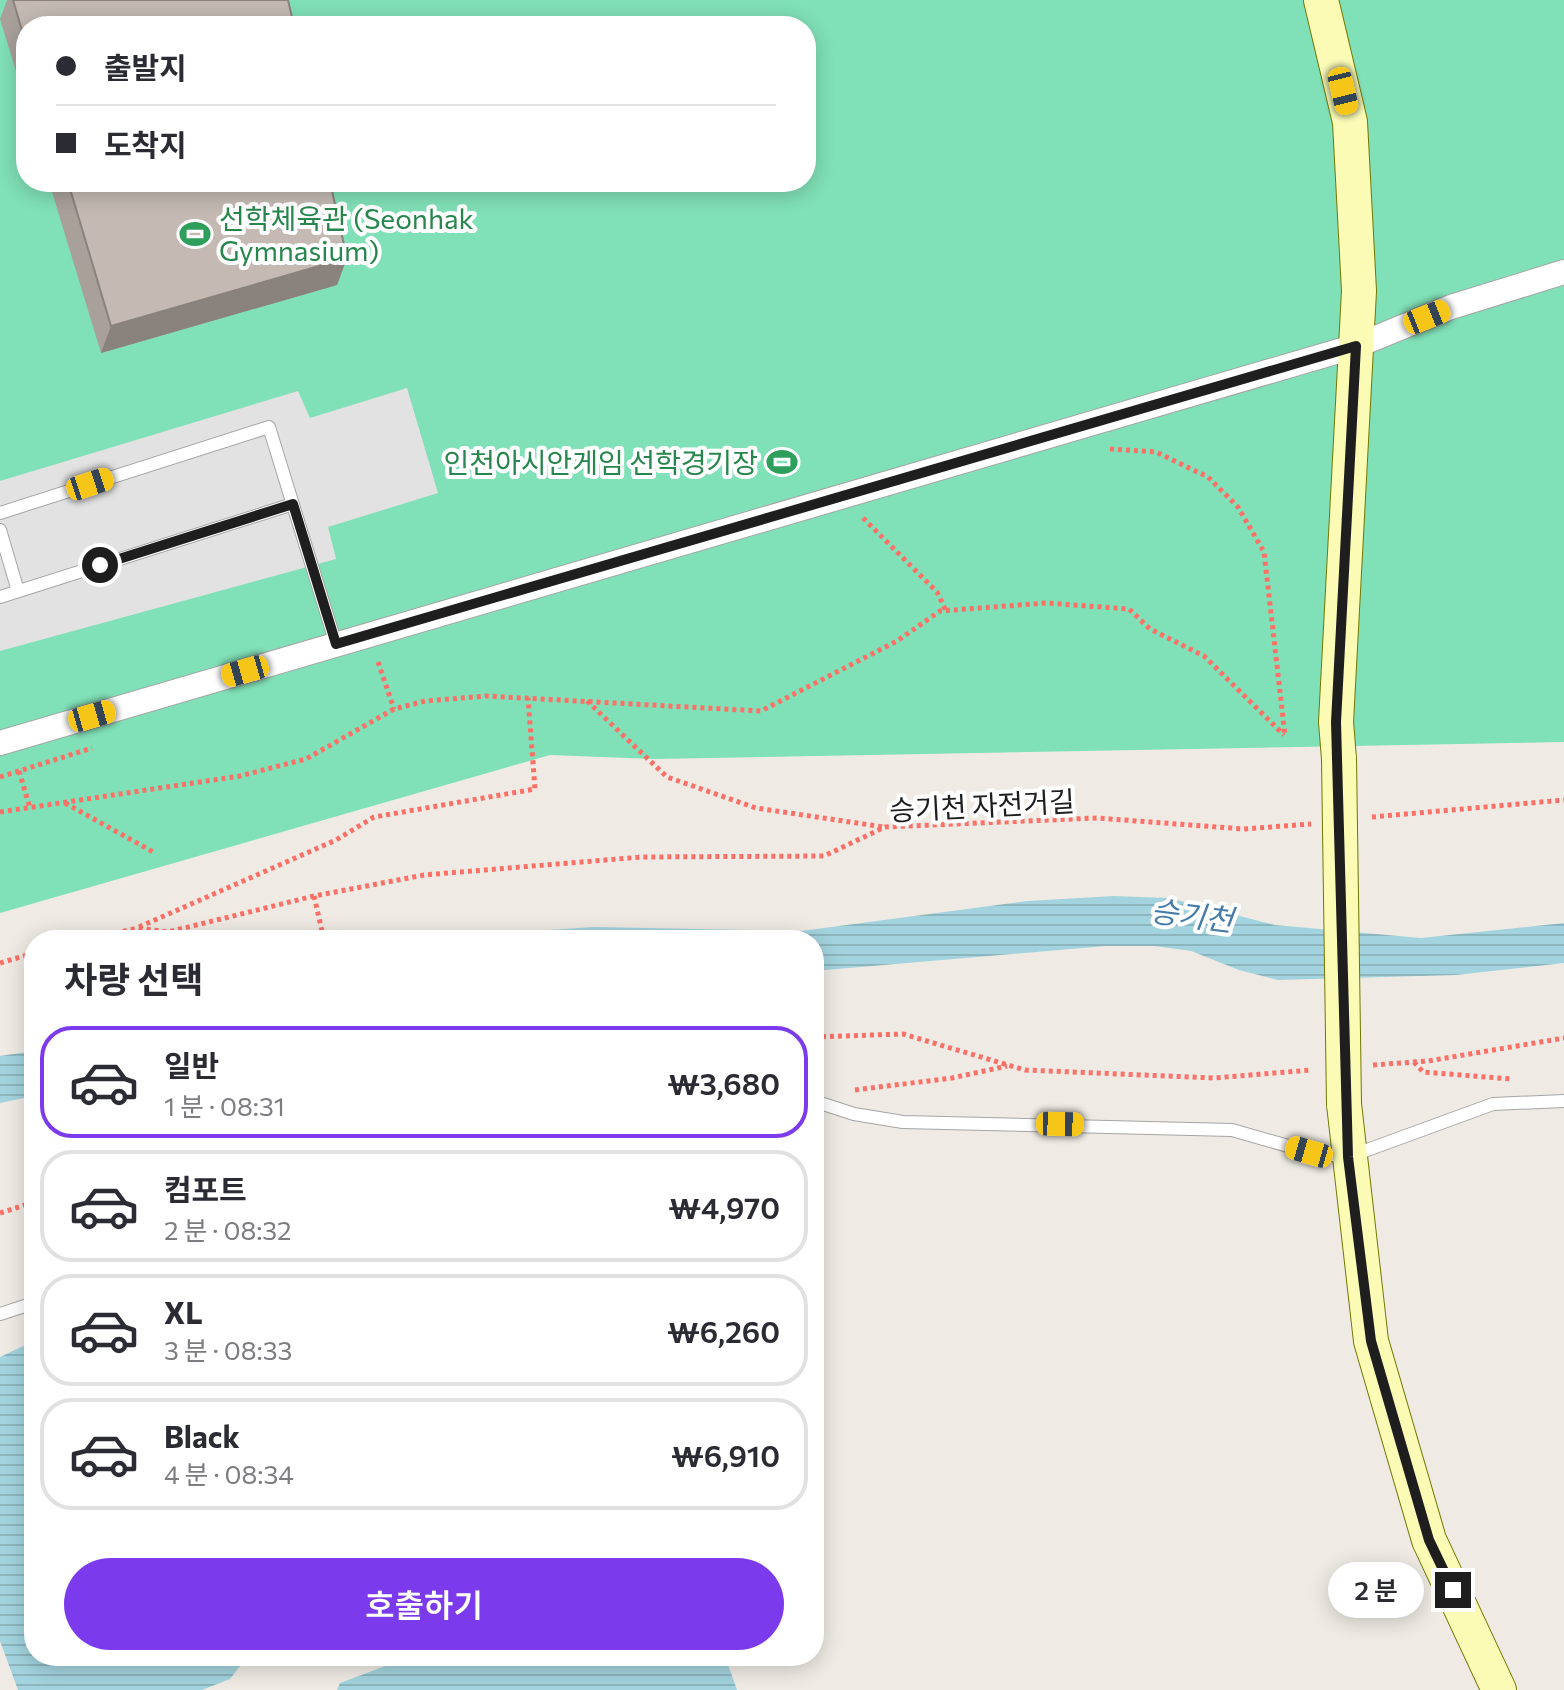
<!DOCTYPE html>
<html lang="ko">
<head>
<meta charset="utf-8">
<style>
	:root { --surface:#fff; --page:#f7f7f7; --text:#2b2b33; --muted:#7c7c81; --line:#e1e1e2; --accent:#7c3aed }
	body { margin:0; font-family:Commissioner,"Noto Sans KR",sans-serif; background:var(--page); color:var(--text); height:100vh; display:flex; flex-direction:column; font-size:30px; white-space:nowrap }
	* { box-sizing:border-box; margin:0 }
	p { font-size:26px; color:var(--muted) }
	.icon { flex:none; width:44px; height:44px; fill:none; stroke:currentColor; stroke-width:2; stroke-linecap:round; stroke-linejoin:round }
	.map { position:relative; flex:1; overflow:hidden }
	.panel { position:absolute; left:24px; top:930px; width:800px; height:736px; display:flex; flex-direction:column; background:var(--surface); border-radius:32px; box-shadow:0 4px 20px #0003 }
	.panel>* { flex:none }
	.hud { position:absolute; left:16px; top:16px; width:800px; height:176px; border-radius:32px; box-shadow:0 4px 20px #0003; display:grid; align-content:center; height:176px; padding:0 40px; background:var(--surface) }
	.end { position:absolute; width:36px; height:36px; margin:-18px; border:10px solid #1e1e1e; background:#fff; box-shadow:0 0 0 4px #fff }
	.from { border-radius:50% }
	.bubble { position:absolute; height:56px; border-radius:28px; background:var(--surface); box-shadow:0 4px 20px #0003; font-size:26px; font-weight:600; line-height:56px; text-align:center }
	.car { position:absolute; width:24px; height:48px; margin:-24px -12px; border-radius:10px; box-shadow:0 0 6px 2px #0007; background:linear-gradient(#f5c518 24%,#345 0 40%,#f5c518 0 76%,#345 0 86%,#f5c518 0) }
	.hud b { display:flex; align-items:center; gap:28px; height:76px; font-size:30px }
	.hud b+b { border-top:2px solid var(--line) }
	.hud i { width:20px; height:20px; background:var(--text) }
	ul { padding:0; list-style:none }
	li { display:flex; align-items:center; gap:24px; height:112px; margin:0 16px 12px; padding:0 24px; border:4px solid var(--line); border-radius:32px }
	li div { flex:1 }
	li b { display:block; font-size:30px }
	li em { font-style:normal; font-weight:600 }
	li.active { border-color:var(--accent) }
	li>.icon { width:72px; height:72px; stroke-width:1.5 }
	h2 { padding:0 40px; font-size:36px; line-height:96px }
	.cta { display:flex; gap:16px; margin-top:auto; padding:16px 40px }
	.cta a { flex:1; height:92px; border-radius:48px; background:var(--accent); color:#fff; font-size:32px; font-weight:600; line-height:92px; text-align:center }
	.map>svg:first-child { display:block }
	.pitch { fill:#80e0b7; fill-rule:evenodd }
	.parking { fill:#e2e2e2 }
	.water { fill:url(#water-rules) }
	.lines { fill:none; stroke-linecap:round; stroke-linejoin:round }
	.lane-casing { stroke:#a5a5a5; stroke-width:14 }
	.street-casing { stroke:#a5a5a5; stroke-width:26 }
	.secondary-casing { stroke:#717802; stroke-width:36 }
	.path { stroke:#fd7067; stroke-width:5; stroke-dasharray:4 4; stroke-linecap:butt }
	.lane { stroke:#fff; stroke-width:12 }
	.street { stroke:#fff; stroke-width:24 }
	.secondary { stroke:#fbfbb6; stroke-width:34 }
	.secondary-bridge-casing { stroke:#717802; stroke-width:36; stroke-linecap:butt }
	.secondary-bridge { stroke:#fbfbb6; stroke-width:34 }
	.wall { fill:#a9a09a }
	.shaded-wall { fill:#89827d }
	.building { fill:#c4bab3; stroke:#89827d; stroke-width:2 }
	.route { stroke:#1e1e1e; stroke-width:10 }
	.labels { text-anchor:middle; dominant-baseline:central; stroke-width:8; stroke-linejoin:round; paint-order:stroke }
	.leisure-label { font-size:28px; fill:#27864d; stroke:#fff; text-anchor:start }
	.street-label { font-size:28px; fill:#1e1e1e; stroke:#fff }
	.water-label { font-size:30px; font-style:italic; fill:#457ba8; stroke:#fff }
</style>
</head>
<body>
<div class="map">
<svg width="1564" height="1690" viewBox="0 0 1564 1690">
	<defs>
		<pattern id="water-rules" width="6" height="5" patternUnits="userSpaceOnUse" patternTransform="scale(2)"><rect width="6" height="5" fill="#a3d3de"/><path d="M0 2.5h6" fill="none" stroke="#8cb5be"/></pattern>
	</defs>
	<rect width="100%" height="100%" fill="#efebe4"/>
	<path class="pitch" d="M0 0H1564V742L654 759 550 755 0 913ZM26 26H806V182H26Z"/>
	<path class="parking" d="M407 388 438 493 328 527 336 559 0 651V481L298 391 310 418Z"/>
	<path class="water" d="M1114 896 1169 898 1275 925 1421 938 1564 923V963L1456 975 1278 980 1239 970 1191 951 1154 946H1106L814 971V940H463L488 934 594 927 801 931 1028 901Z
		M34 1051V1096L0 1103V1056Z
		M34 1341V1656H248L230 1679 202 1690H18L0 1641V1357Z
		M412 1656H725L737 1690H337L340 1683Z"/>
	<g class="lines">
		<g class="lane-casing">
			<path id="lane" d="M0 513 269 427 336 644
				M0 530 18 591
				M0 597 293 504
				M814 1101 854 1114 903 1122 1232 1130 1309 1152 1348 1157 1493 1104 1564 1101
				M0 1314 34 1303"/>
		</g>
		<g class="street-casing">
			<path id="street" d="M0 743 1356 346 1451 307 1564 272"/>
		</g>
		<g class="secondary-casing">
			<path id="secondary" d="M1321 0 1350 122 1359 291 1336 722 1339 759
				M1344 1104 1371 1341 1429 1540 1499 1690"/>
		</g>
		<path class="path" d="M1110 449 1156 452 1208 477 1238 507 1264 552 1285 736
			M863 518 937 592 946 611
			M378 662 394 709
			M587 701 667 777 756 808 884 827
			M19 771 30 808
			M0 777 92 748
			M65 803 155 853
			M0 812 240 776 306 759 394 709 425 701 486 696 761 711 897 641 940 611 1046 603 1129 609 1150 629 1204 656 1284 735
			M1372 817 1564 800
			M314 896 324 940
			M139 927 336 840 374 817 535 789 528 698
			M84 940 138 928 168 932 314 896 424 875 642 857 824 856 885 827 1097 818 1244 829 1311 824
			M0 963 34 953
			M814 1037 903 1034 1025 1070 1214 1078 1311 1070
			M1414 1062 1423 1072 1511 1079
			M1373 1065 1428 1061 1564 1038
			M855 1090 952 1078 1007 1066
			M0 1213 34 1202"/>
		<use href="#lane" class="lane"/>
		<use href="#street" class="street"/>
		<use href="#secondary" class="secondary"/>
		<g class="secondary-bridge-casing">
			<path id="secondary-bridge" d="M1339 759 1344 1104"/>
		</g>
		<use href="#secondary-bridge" class="secondary-bridge"/>
	</g>
	<path class="wall" d="M7 0H288L26 26V104L0 19Z
		M49 182H330L347 258 337 285 101 353Z"/>
	<path class="shaded-wall" d="M347 258 337 285 101 353 111 326Z"/>
	<path class="building" d="M13 0H288L294 26H26V44Z
		M68 182H330L347 258 111 326Z"/>
	<g class="lines">
		<path class="route" d="M100 565 293 504 336 644 1356 346 1336 722 1348 1157 1371 1341 1429 1540 1453 1590"/>
	</g>
	<defs>
		<g id="stadium-bare" transform="scale(2.4)"><path d="M0-5a6.5 5 0 1 0 0 10a6.5 5 0 1 0 0-10ZM-3.5-1.8h7v3.6h-7Z" fill="#2e9e5b" stroke="#fff" stroke-width="2.5" paint-order="stroke"/></g>
	</defs>
	<g fill-rule="evenodd">
		<use href="#stadium-bare" x="195" y="234"/>
		<use href="#stadium-bare" x="782" y="462"/>
	</g>
	<g class="labels">
		<g class="leisure-label">
			<text x="219" y="218">선학체육관 (Seonhak<tspan x="219" dy="32">Gymnasium)</tspan></text>
			<text x="758" y="462" text-anchor="end">인천아시안게임 선학경기장</text>
		</g>
		<g class="street-label">
			<text transform="translate(982 805) rotate(-3)">승기천 자전거길</text>
		</g>
		<g class="water-label">
			<text transform="translate(1192 914) rotate(7)">승기천</text>
		</g>
	</g>
</svg>
<i class="end from" style="left:100px;top:565px"></i>
<i class="end" style="left:1453px;top:1590px"></i>
<div class="bubble" style="left:1328px;top:1562px;width:96px">2 분</div>
<i class="car" style="left:1343px;top:91px;rotate:166deg"></i>
<i class="car" style="left:1427px;top:317px;rotate:68deg"></i>
<i class="car" style="left:90px;top:484px;rotate:72deg"></i>
<i class="car" style="left:245px;top:671px;rotate:254deg"></i>
<i class="car" style="left:92px;top:716px;rotate:74deg"></i>
<i class="car" style="left:1060px;top:1124px;rotate:91deg"></i>
<i class="car" style="left:1309px;top:1152px;rotate:286deg"></i>
<div class="hud">
<b><i class="from"></i>출발지</b>
<b><i></i>도착지</b>
</div>
<section class="panel">
<h2>차량 선택</h2>
<ul>
<li class="active"><svg class="icon" aria-label="car" viewBox="0 0 24 24"><path d="M5 17H2v-5l4-1 3-4h7l3 4 3 1v5h-3M9 17h6M6 11h13"/><circle cx="7" cy="17" r="2"/><circle cx="17" cy="17" r="2"/></svg><div><b>일반</b><p>1 분 · 08:31</p></div><em>₩3,680</em></li>
<li><svg class="icon" aria-label="car" viewBox="0 0 24 24"><path d="M5 17H2v-5l4-1 3-4h7l3 4 3 1v5h-3M9 17h6M6 11h13"/><circle cx="7" cy="17" r="2"/><circle cx="17" cy="17" r="2"/></svg><div><b>컴포트</b><p>2 분 · 08:32</p></div><em>₩4,970</em></li>
<li><svg class="icon" aria-label="car" viewBox="0 0 24 24"><path d="M5 17H2v-5l4-1 3-4h7l3 4 3 1v5h-3M9 17h6M6 11h13"/><circle cx="7" cy="17" r="2"/><circle cx="17" cy="17" r="2"/></svg><div><b>XL</b><p>3 분 · 08:33</p></div><em>₩6,260</em></li>
<li><svg class="icon" aria-label="car" viewBox="0 0 24 24"><path d="M5 17H2v-5l4-1 3-4h7l3 4 3 1v5h-3M9 17h6M6 11h13"/><circle cx="7" cy="17" r="2"/><circle cx="17" cy="17" r="2"/></svg><div><b>Black</b><p>4 분 · 08:34</p></div><em>₩6,910</em></li>
</ul>
<div class="cta"><a>호출하기</a></div>
</section>
</div>
</body>
</html>
